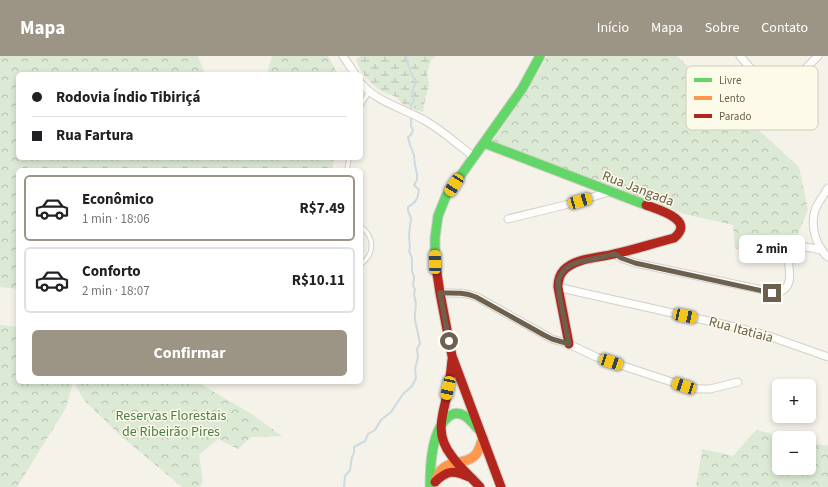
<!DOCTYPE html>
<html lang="pt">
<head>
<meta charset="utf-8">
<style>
	:root { --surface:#fff; --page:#f2f2f2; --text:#202124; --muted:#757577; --line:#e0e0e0; --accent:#9c9484 }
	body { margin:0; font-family:"Source Sans 3",sans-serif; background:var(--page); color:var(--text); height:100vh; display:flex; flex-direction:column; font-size:15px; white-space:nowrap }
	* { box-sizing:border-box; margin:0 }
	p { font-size:13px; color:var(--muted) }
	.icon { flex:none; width:22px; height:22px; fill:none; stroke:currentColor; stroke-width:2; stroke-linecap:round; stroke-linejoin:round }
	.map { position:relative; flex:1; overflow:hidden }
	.details { position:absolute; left:16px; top:112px; width:347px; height:216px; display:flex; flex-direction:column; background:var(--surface); border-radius:6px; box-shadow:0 2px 6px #0003 }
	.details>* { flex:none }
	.hud { position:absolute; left:16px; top:16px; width:347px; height:88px; border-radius:6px; box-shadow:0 2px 6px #0003; display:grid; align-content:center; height:88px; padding:0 16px; background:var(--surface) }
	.buttons { position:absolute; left:772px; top:323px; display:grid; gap:8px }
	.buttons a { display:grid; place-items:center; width:44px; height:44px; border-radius:6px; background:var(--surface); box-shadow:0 2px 6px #0003; font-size:20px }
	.end { position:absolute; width:18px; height:18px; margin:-9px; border:5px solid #6d614d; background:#fff; box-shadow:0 0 0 2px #fff }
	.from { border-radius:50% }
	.bubble { position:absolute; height:28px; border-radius:6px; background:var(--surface); box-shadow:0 2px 6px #0003; font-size:13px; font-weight:700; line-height:28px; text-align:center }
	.car { position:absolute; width:12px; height:24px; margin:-12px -6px; border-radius:5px; box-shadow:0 0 3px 1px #0007; background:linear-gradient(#f5c518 24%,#345 0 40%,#f5c518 0 76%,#345 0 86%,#f5c518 0) }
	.hud b { display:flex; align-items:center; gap:14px; height:38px; font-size:15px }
	.hud b+b { border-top:1px solid var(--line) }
	.hud i { width:10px; height:10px; background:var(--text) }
	ul { padding:7px 0 0; list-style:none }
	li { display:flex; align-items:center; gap:12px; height:66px; margin:0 8px 6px; padding:0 8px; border:2px solid var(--line); border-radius:6px }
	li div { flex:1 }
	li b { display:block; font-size:15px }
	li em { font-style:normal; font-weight:700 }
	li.active { border-color:var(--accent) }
	li>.icon { width:36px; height:36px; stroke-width:1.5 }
	.button { display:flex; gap:8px; margin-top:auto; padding:8px 16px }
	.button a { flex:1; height:46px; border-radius:6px; background:var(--accent); color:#fff; font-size:16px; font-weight:700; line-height:46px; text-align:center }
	header { display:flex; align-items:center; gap:24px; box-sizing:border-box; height:56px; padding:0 20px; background:var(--accent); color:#fff }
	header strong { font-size:19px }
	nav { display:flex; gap:22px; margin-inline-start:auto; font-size:14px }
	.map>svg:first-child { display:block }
	.forest { fill:url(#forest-crowns) }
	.wetland { fill:url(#wetland-marsh) }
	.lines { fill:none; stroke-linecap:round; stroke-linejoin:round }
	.stream { stroke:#ccdae2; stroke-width:2 }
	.lane-casing { stroke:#d3cfc7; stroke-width:5.5 }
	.street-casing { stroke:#d3cfc7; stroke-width:9 }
	.fast-casing { stroke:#d2cec4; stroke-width:11 }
	.slow-casing { stroke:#d2cec4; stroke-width:11 }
	.jam-casing { stroke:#d2cec4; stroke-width:11 }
	.lane { stroke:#fdfdfc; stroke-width:3.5 }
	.street { stroke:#fdfdfc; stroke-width:7 }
	.fast { stroke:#63d668; stroke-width:9 }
	.slow { stroke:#ff974d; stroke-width:9 }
	.jam { stroke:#b3261e; stroke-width:9 }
	.route { stroke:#6d614d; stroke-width:5 }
	.labels { text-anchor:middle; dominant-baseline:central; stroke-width:3; stroke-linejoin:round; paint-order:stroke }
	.street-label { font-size:14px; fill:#6d614d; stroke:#fcfae9 }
	.park-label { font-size:14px; fill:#4e7c4d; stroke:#fcfae9 }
	.key { fill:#fcfae9; stroke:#d1ccba; stroke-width:1 }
	.key-label { font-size:11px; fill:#6d614d }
</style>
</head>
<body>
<header>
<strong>Mapa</strong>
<nav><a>Início</a><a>Mapa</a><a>Sobre</a><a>Contato</a></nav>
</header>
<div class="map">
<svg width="828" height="431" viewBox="0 0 828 431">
	<defs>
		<pattern id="forest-crowns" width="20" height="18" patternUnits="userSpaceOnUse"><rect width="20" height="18" fill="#dcead5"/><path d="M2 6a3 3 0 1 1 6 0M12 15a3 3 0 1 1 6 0" fill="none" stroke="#b7c1af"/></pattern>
		<pattern id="wetland-marsh" width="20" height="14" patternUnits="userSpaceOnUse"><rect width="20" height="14" fill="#dcead5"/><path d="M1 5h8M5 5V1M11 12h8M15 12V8" fill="none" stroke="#b7c1af"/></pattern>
	</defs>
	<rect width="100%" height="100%" fill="#f4f2e9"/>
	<path class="forest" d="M0 0H198L205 18H18V102H334L332 114H18V233L0 231Z
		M272 0H328L338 18H267Z
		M547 0H677L799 111 808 154 797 180 774 182 762 203 735 192 733 169 684 158 673 154 493 85 539 15Z
		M0 269 18 271V326H73L66 352 17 431H0Z
		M74 326H197L250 357 282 380 251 381 238 393 218 383 199 399 203 426 200 431H182L122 381 83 343Z
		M756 374 790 382H779V412H809V386L827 390 828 388V431H696L702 393 733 400Z"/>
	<path class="wetland" d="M360 0H436L431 4 427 18 429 29 425 44 423 56 403 48 396 41 381 35 372 28 361 15 356 4Z"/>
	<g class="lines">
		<path class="stream" d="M406 0C406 3 410 15 411 17 413 21 415 23 416 27 411 34 412 37 414 45L411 49V55
			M344 431 345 420 350 414 352 401 354 397V391L365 385 368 378 375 374 381 364 391 356 403 338 412 330 416 322 415 313 418 301 417 293 420 287 415 264V257L416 248 414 238 415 233 413 230 414 221 412 215V202L409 195 410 192 409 179 411 162 408 155V151C416 147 418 142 419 134L414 129 417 124V118L415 109 414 99 410 89 408 81 411 79 413 74 411 70V60"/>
		<g class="lane-casing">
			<path id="lane" d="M361 49 369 36
				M347 114 349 102
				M361 171C375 181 375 198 361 208"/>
		</g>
		<g class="street-casing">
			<path id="street" d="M343 0 355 18
				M740 0 776 42
				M361 27C376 46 403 52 424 64 442 74 457 88 473 100
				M756 60 776 42 818 0
				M828 132C824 139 818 146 815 154 811 167 814 183 822 194 823 197 826 199 828 201
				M508 163 565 149 609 136
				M615 198 621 202 635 207 777 237C795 232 789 215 788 201 790 185 810 192 821 194
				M558 231 583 237 735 271 766 279 828 301
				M440 237C454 237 464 236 477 241L552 283 569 288 596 301 684 330 698 333H710L738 326"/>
		</g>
		<g class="fast-casing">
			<path id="fast" d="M484 87 646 149
				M435 204V182L438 160 446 140 522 33 540 0
				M430 431C430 411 431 371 451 359 462 353 471 365 478 373"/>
		</g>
		<g class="slow-casing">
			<path id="slow" d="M435 425C437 421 438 417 441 414 451 403 469 409 477 397 480 392 481 387 483 382"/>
		</g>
		<g class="jam-casing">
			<path id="jam" d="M435 204 440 237 452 300 501 431
				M569 288 558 231C558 225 560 218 564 214 576 202 598 202 614 198 634 194 654 187 674 182 696 164 659 154 646 149
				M452 304C451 314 450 324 448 335 443 359 434 377 451 399 459 411 470 420 480 431
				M435 426C447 414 454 414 469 421"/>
		</g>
		<use href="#lane" class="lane"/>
		<use href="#street" class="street"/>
		<use href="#fast" class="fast"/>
		<use href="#slow" class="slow"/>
		<use href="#jam" class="jam"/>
	</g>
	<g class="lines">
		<path class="route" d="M449 285 440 237C454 237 463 236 476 241L544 279 552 283 569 288 559 238 558 225 560 220 565 213 571 209 579 206 615 198 621 202 635 207 772 237"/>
	</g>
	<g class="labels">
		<g class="street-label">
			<text transform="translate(638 133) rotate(21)">Rua Jangada</text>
			<text transform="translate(741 274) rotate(15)">Rua Itatiaia</text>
		</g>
		<g class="park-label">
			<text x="171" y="360">Reservas Florestais<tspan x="171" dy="16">de Ribeirão Pires</tspan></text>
		</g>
	</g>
	<rect x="686" y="10" width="132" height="64" rx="6" class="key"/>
	<rect x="694" y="22" width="18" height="4" fill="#63d668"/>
	<rect x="694" y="40" width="18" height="4" fill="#ff974d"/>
	<rect x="694" y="58" width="18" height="4" fill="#b3261e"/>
	<g class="key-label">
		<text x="719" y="28">Livre</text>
		<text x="719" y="46">Lento</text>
		<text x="719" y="64">Parado</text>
	</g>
</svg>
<div class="buttons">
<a>+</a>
<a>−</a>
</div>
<i class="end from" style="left:449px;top:285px"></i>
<i class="end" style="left:772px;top:237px"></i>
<div class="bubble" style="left:739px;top:179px;width:66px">2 min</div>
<i class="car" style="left:454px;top:129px;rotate:213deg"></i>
<i class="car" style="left:580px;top:145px;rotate:74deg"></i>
<i class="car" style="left:435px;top:206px;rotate:359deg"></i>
<i class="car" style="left:685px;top:260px;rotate:102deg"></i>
<i class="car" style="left:611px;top:306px;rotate:108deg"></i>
<i class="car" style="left:684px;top:330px;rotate:288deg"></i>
<i class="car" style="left:448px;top:332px;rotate:192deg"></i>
<div class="hud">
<b><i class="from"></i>Rodovia Índio Tibiriçá</b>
<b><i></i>Rua Fartura</b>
</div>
<section class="details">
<ul>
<li class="active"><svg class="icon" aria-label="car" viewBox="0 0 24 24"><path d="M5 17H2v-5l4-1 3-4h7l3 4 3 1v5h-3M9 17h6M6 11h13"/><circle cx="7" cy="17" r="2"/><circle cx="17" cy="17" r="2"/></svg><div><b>Econômico</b><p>1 min · 18:06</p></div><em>R$7.49</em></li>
<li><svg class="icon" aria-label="car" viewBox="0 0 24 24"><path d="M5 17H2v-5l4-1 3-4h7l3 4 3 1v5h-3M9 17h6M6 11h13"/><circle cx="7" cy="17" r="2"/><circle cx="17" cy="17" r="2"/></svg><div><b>Conforto</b><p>2 min · 18:07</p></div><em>R$10.11</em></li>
</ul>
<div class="button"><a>Confirmar</a></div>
</section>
</div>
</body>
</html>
